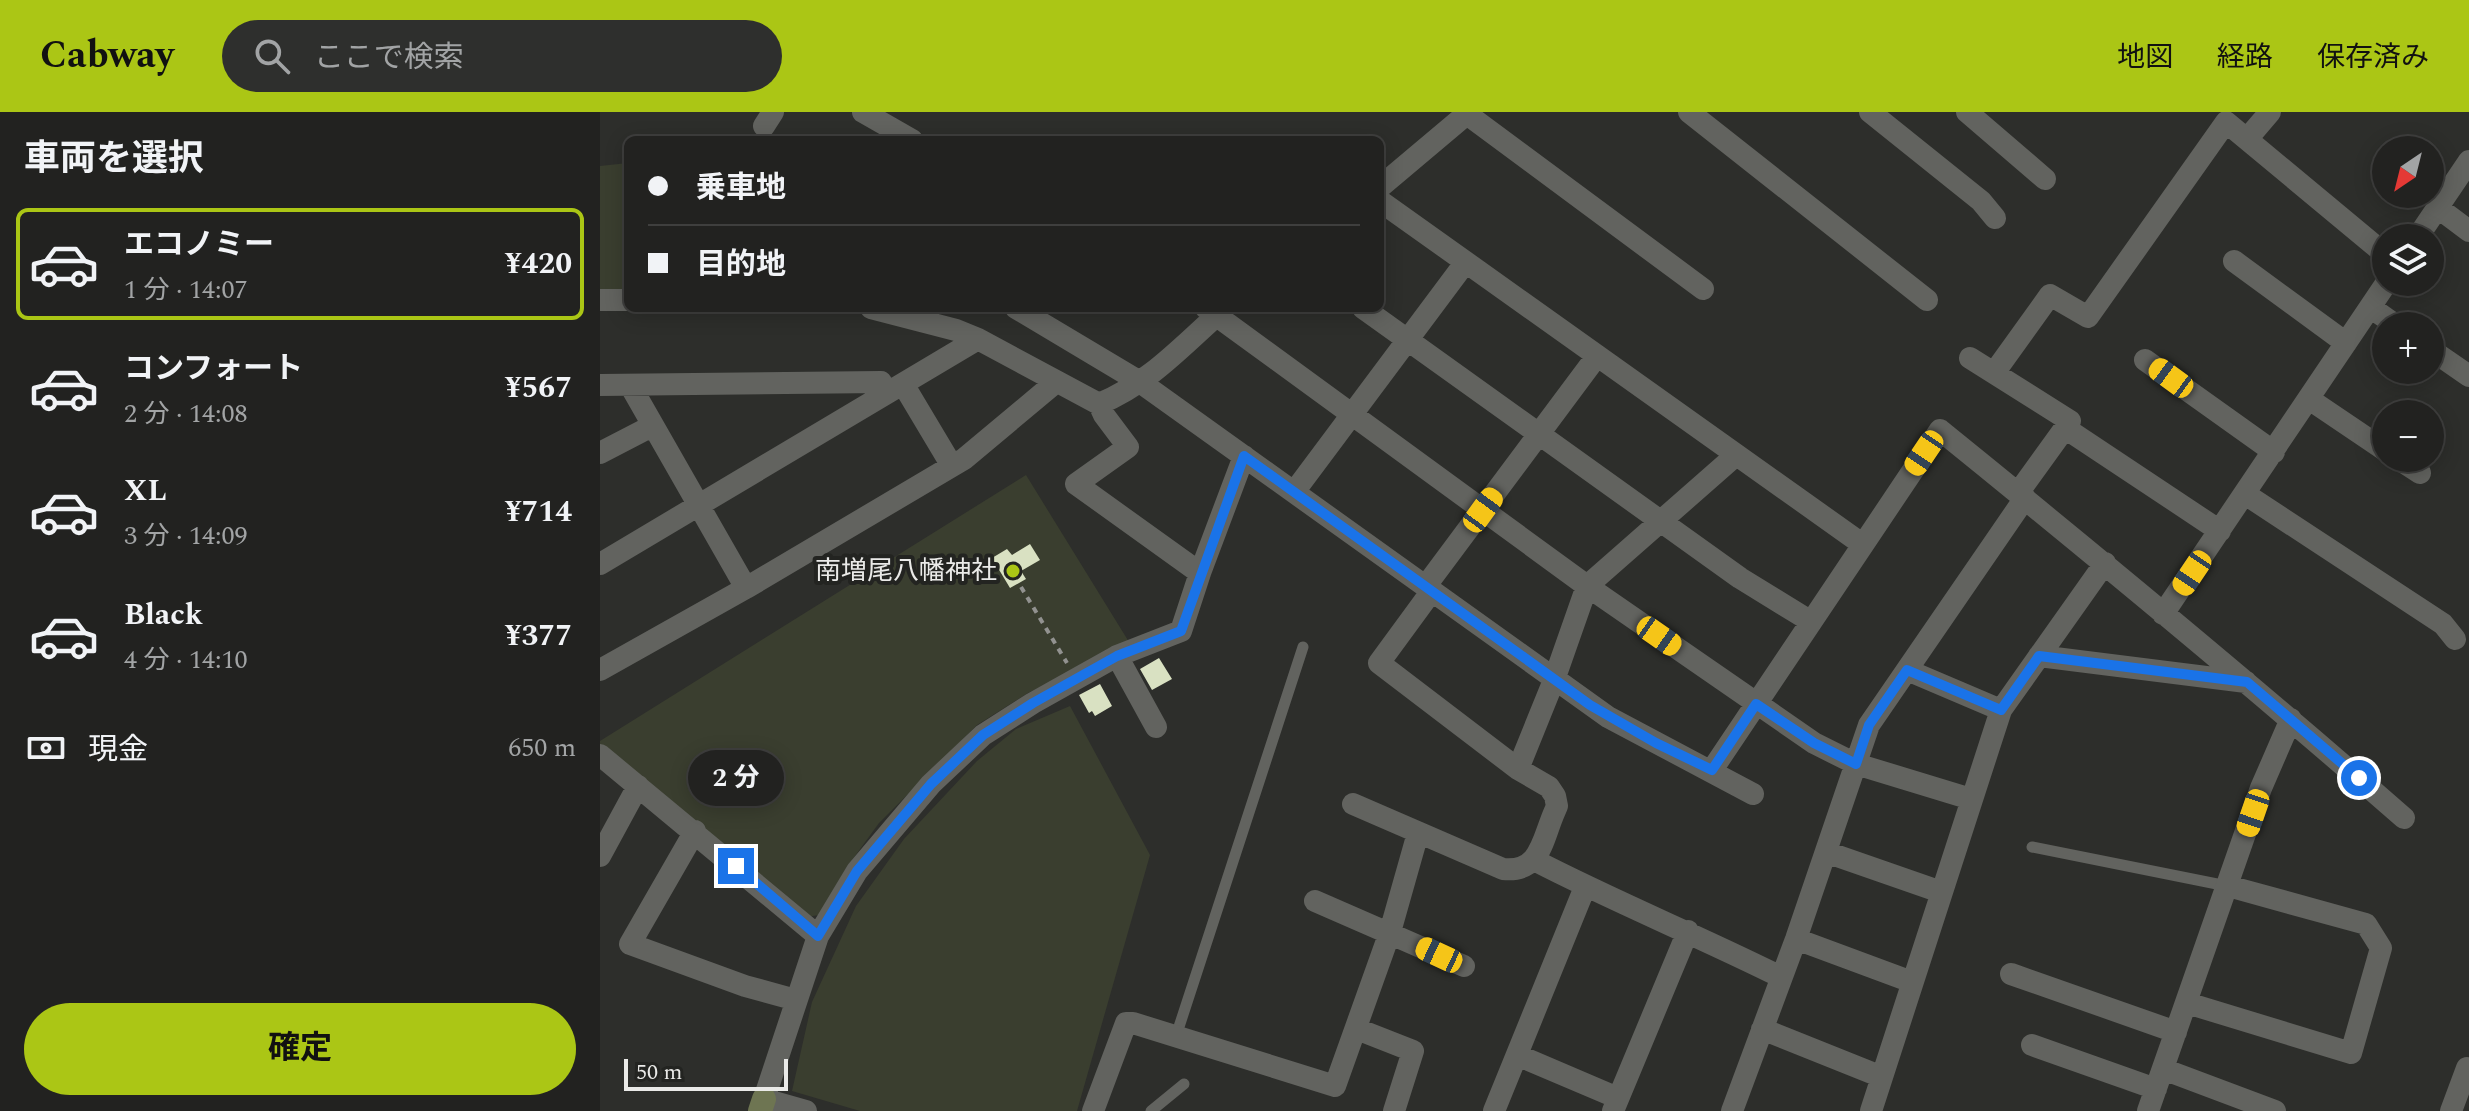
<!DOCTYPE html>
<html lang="ja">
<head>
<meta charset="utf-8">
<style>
	:root { --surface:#222220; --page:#2e2f2d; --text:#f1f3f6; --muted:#a2a4a5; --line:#3f3f3e; --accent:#abc615 }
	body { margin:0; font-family:Spectral,"Noto Sans JP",serif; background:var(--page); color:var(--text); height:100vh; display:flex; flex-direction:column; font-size:30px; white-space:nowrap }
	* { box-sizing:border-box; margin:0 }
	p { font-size:26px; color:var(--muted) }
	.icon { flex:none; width:44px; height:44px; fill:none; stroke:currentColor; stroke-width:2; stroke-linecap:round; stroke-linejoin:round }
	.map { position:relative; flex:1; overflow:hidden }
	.panel { display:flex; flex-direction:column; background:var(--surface); width:600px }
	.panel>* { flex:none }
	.guide { position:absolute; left:24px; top:24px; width:760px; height:176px; border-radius:12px; box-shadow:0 4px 20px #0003,0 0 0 2px var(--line); display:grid; align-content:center; height:176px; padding:0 24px; background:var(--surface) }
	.needle { width:52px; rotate:215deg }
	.fabs { position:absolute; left:1772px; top:24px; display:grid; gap:16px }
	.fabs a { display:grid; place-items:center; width:72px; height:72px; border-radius:50%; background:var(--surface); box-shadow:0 4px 20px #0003,0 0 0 2px var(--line); font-size:40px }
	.scale { position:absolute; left:24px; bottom:20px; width:164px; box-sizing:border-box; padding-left:8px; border:4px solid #eaeae8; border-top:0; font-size:22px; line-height:28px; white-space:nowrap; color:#eaeae8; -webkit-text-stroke:6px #232421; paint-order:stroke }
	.end { position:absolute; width:36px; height:36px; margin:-18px; border:10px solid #1a73e8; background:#fff; box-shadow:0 0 0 4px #fff }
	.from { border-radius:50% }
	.bubble { position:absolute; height:56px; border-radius:28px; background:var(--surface); box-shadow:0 4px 20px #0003,0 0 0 2px var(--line); font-size:26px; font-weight:700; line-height:56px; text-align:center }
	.car { position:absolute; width:24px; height:48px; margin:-24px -12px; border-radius:10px; box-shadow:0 0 6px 2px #0007; background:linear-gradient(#f5c518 24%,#345 0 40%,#f5c518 0 76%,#345 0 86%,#f5c518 0) }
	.guide b { display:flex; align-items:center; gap:28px; height:76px; font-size:30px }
	.guide b+b { border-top:2px solid var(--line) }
	.guide i { width:20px; height:20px; background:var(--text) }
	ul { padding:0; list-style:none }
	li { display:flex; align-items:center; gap:24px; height:112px; margin:0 16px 12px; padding:0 8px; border:4px solid transparent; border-radius:12px }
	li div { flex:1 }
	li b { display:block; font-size:30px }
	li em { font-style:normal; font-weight:700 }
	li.active { border-color:var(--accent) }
	li>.icon { width:72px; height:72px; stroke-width:1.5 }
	h2 { padding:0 24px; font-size:36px; line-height:96px }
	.pay { display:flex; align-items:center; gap:20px; height:88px; padding:0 24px; font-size:30px }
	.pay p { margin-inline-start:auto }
	.cta { display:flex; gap:16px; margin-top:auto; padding:16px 24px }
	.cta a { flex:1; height:92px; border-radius:48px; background:var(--accent); color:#111; font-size:32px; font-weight:700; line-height:92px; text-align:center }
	header { display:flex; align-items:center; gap:48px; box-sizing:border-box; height:112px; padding:0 40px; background:var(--accent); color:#111 }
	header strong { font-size:38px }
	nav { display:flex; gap:44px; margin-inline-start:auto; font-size:28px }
	.search { width:560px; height:72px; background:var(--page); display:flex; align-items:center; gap:20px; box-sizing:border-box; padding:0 28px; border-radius:44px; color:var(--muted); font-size:30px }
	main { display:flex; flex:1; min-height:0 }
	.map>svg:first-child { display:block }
	.green { fill:#3a3e2f }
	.building { fill:#d9e1c2 }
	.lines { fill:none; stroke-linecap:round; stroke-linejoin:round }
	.path { stroke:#929290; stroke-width:4; stroke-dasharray:6 6; stroke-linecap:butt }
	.lane { stroke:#62635f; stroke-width:11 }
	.street { stroke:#62635f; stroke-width:22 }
	.secondary { stroke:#6e7552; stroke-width:24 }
	.route { stroke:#1a73e8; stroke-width:10 }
	.poi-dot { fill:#abc615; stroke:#232421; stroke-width:3 }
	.labels { text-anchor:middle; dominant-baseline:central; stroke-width:8; stroke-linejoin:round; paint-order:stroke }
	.poi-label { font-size:26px; fill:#eaeae8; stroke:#232421; text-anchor:end }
</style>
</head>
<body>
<header>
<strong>Cabway</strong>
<div class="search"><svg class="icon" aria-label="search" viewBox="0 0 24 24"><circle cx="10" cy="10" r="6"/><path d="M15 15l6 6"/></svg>ここで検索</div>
<nav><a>地図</a><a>経路</a><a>保存済み</a></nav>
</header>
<main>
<section class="panel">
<h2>車両を選択</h2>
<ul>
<li class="active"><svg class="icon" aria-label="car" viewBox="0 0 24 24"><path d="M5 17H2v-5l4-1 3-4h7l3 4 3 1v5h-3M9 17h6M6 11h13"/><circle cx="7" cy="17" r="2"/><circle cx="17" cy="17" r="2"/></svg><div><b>エコノミー</b><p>1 分 · 14:07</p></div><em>¥420</em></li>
<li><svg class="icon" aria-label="car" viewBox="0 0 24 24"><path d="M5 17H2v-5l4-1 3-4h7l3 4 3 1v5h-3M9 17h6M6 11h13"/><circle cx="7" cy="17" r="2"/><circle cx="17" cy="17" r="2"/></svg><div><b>コンフォート</b><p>2 分 · 14:08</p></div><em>¥567</em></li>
<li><svg class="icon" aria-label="car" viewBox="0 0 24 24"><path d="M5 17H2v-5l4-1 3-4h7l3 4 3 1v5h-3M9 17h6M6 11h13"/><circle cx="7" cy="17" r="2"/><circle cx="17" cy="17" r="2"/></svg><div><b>XL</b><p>3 分 · 14:09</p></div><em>¥714</em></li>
<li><svg class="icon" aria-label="car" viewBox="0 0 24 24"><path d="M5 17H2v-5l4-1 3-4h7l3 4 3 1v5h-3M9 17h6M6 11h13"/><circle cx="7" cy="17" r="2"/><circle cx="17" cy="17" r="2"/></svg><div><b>Black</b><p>4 分 · 14:10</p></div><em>¥377</em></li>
</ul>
<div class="pay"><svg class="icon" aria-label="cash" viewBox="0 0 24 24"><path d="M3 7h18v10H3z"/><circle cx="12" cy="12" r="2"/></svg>現金<p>650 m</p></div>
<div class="cta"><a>確定</a></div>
</section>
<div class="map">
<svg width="1869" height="999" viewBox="0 0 1869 999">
	<rect width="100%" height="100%" fill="#2d2e2b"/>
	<path class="green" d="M28 51V177H0V54Z
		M426 363 529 530 428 581 377 613 279 711 247 755 219 803 207 805 0 635V629Z
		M470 594 550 743 477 999H260L192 979 212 890 256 794 304 727 377 649 416 617Z"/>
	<path class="building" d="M430 432 440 448 421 459 426 467 410 476 392 446 407 437 412 443Z
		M559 546 572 567 552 578 540 557Z
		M500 572 512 594 495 604 492 599 489 601 479 583Z"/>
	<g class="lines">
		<path class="path" d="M421 475 467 551"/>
		<path class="lane" d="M1432 735 1627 774
			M576 924 703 535
			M551 999 584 972"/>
		<path class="street" d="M263 0 312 28
			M864 0 1103 177
			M1089 0 1327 188
			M1270 0 1381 89 1395 106
			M1367 0 1445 67
			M164 14 173 0
			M1647 27 1670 0
			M780 75 869 0
			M780 89 1262 432
			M1837 95 1869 119
			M1817 126 1869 49
			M1634 149 1746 231
			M0 188H28
			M1770 195 1797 214
			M271 196 356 218 378 227 499 292C550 271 584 232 624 197
			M416 196 540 270 1008 605 1153 682
			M606 196 987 474 1214 631 1256 652 1371 687
			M763 196 1140 466 1210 509
			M1830 237 1869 264
			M1370 246 1470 309 1418 381
			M1545 248 1674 340
			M1394 261 1450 183 1488 205 1626 10 1786 143
			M303 272 352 354
			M0 273 281 270 287 281
			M30 273 146 476
			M1709 287 1786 339
			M499 292 504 303 528 335 476 372 600 461
			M1465 316 1620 419
			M0 341 52 314
			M1797 346 1820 361
			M694 380 865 151
			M1645 382 1843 512 1855 527
			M0 452 378 227
			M825 475 997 244
			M1563 502 1787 170
			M517 544 556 615
			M1439 544 1646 570
			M0 558 146 476 364 347 456 270
			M1307 558 1401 598
			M0 643 218 824
			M918 657 954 568 987 474 1135 344
			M1112 658 1340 318C1497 445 1652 573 1804 706
			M753 692 903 757C940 761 942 729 954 701L957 694 955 684 949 675 918 657 779 551 831 480
			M95 719 30 832 145 874 196 888
			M1226 740 1341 780
			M0 744 38 674
			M934 748C1015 790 1099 824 1181 865
			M715 789 864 854
			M1196 827 1312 870
			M1411 862 1576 920
			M1587 891 1751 941 1781 836 1766 812 1628 774
			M757 917 813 939 794 999
			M1162 917 1282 965
			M1432 933 1556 977
			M917 943 1018 986
			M1563 957 1675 999
			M206 999 164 987 218 824 257 759 331 672 383 623 433 591 517 544 581 519 600 461 644 344
			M493 999 526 911H533L735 974 790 820 818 721
			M894 999 985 775
			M1013 999 1088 819
			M1132 999 1196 827 1269 613 1425 386
			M1271 999 1401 598 1505 451
			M1548 999 1661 676 1691 607
			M1851 999 1867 956 1869 957"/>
		<path class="secondary" d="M160 999 164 987"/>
	</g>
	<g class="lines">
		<path class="route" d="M136 754 218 824 257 759 331 672 383 623 433 591 517 544 581 519 644 344 990 593 1056 631 1112 658 1156 592 1214 631 1256 652 1269 613 1307 558 1401 598 1439 544 1647 570 1759 666"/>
	</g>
	<circle class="poi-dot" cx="413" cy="459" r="8"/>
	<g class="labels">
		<g class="poi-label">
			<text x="397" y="459">南増尾八幡神社</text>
		</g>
	</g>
</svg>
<div class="fabs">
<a><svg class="needle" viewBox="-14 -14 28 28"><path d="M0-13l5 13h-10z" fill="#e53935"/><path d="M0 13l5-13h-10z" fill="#a2a4a5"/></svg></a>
<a><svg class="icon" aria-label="layers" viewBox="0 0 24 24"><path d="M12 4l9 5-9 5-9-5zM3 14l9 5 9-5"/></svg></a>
<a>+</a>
<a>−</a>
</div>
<div class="scale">50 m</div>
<i class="end from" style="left:1759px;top:666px"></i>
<i class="end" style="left:136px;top:754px"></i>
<div class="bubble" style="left:88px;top:638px;width:96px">2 分</div>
<i class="car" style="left:1571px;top:266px;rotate:306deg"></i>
<i class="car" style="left:1324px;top:341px;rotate:214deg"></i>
<i class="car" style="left:883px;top:398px;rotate:36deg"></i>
<i class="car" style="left:1592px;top:461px;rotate:214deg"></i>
<i class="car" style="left:1059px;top:524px;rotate:125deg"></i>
<i class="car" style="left:1653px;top:701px;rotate:199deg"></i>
<i class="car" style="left:839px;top:843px;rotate:295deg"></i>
<div class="guide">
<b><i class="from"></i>乗車地</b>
<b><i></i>目的地</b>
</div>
</div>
</main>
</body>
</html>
